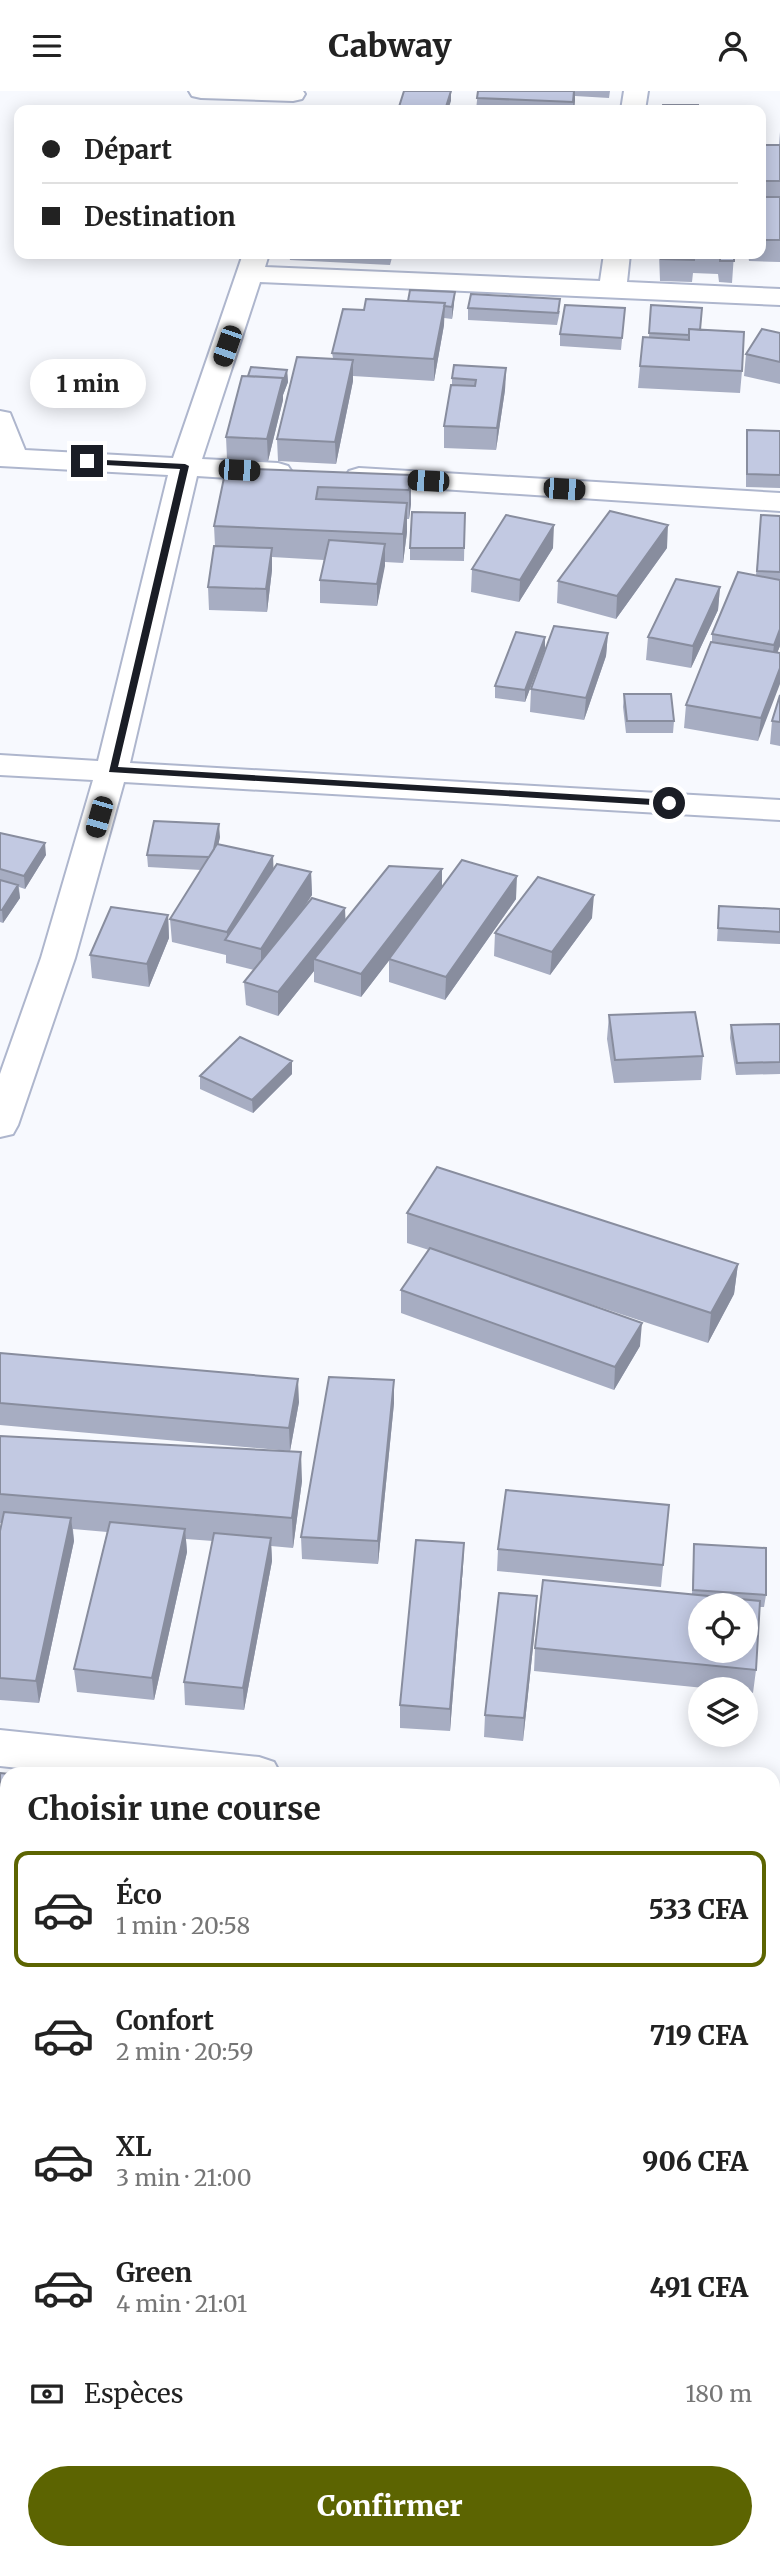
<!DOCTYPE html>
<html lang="fr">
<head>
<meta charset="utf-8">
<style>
	:root { --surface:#fff; --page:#f6f6f6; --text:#222; --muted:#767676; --line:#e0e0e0; --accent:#5c6401 }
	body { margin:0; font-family:Merriweather,serif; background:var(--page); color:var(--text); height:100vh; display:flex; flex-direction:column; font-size:26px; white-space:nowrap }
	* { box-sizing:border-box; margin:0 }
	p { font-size:23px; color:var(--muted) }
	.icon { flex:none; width:38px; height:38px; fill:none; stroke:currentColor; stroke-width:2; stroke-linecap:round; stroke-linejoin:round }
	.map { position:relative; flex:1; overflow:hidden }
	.drawer { position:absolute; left:0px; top:1676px; width:780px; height:793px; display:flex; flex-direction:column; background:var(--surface); border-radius:21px 21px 0 0; box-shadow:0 4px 18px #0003 }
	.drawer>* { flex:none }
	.top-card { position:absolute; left:14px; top:14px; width:752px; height:154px; border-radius:14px; box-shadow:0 4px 18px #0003; display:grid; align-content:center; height:154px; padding:0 28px; background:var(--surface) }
	.fabs { position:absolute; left:688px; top:1502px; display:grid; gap:14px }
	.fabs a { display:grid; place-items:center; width:70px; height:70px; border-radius:50%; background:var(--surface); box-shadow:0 4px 18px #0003; font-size:35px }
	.end { position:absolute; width:32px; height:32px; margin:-16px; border:9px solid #1a1d25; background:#fff; box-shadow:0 0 0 4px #fff }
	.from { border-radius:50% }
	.bubble { position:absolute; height:49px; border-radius:24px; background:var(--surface); box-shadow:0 4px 18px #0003; font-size:23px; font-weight:800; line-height:49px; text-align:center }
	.car { position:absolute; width:21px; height:42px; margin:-21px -10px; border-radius:9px; box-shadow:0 0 5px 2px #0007; background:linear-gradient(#222 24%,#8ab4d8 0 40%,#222 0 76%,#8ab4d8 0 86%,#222 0) }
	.top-card b { display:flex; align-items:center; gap:24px; height:66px; font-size:26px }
	.top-card b+b { border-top:2px solid var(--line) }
	.top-card i { width:18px; height:18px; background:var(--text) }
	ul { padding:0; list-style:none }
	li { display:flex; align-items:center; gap:21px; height:116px; margin:0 14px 10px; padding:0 14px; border:4px solid transparent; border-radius:14px }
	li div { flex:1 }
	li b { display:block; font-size:26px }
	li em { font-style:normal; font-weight:800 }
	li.current { border-color:var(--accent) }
	li>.icon { width:63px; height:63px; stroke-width:1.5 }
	h2 { padding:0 28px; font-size:32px; line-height:84px }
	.pay { display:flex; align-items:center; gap:18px; height:77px; padding:0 28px; font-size:26px }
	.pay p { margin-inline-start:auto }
	.primary-button { display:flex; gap:14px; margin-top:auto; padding:14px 28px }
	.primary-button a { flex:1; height:80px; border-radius:42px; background:var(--accent); color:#fff; font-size:28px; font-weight:800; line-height:80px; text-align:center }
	header { display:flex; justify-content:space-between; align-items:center; height:91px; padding:0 28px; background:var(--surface); font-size:32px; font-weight:800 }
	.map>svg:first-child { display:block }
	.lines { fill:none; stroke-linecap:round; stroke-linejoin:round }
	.street-casing { stroke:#aeb6cd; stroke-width:4 }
	.street { fill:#fff; fill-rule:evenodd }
	.wall { fill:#a7adc2 }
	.shaded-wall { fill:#888d9e }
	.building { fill:#c2c9e2; stroke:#888d9e; stroke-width:2; fill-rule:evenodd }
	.route { fill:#1a1d25 }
</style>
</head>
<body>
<header><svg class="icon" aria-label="menu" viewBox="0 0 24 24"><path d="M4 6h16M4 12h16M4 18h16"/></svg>Cabway<svg class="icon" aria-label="person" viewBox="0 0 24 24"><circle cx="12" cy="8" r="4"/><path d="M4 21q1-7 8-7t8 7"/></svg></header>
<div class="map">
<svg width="780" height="2468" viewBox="0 0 780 2468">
	<rect width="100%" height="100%" fill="#f7f9fe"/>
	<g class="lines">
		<g class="street-casing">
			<path id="street" d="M189 0H303L305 3 302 8 293 10 201 7 192 5Z
				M624 0H648L645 19H621Z
				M243 163H269L265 176 600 190 604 163H630L627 191 780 198V214L260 191 202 368 278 372 288 375 292 381 288 387 278 390 197 385 130 672 780 709V729L124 691 75 867 18 1034 13 1043 0 1046V983L41 867 93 689 0 684V664L98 670 168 384 0 375V320L10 322 25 359 173 367Z
				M359 377 780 402V420L349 392 345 386 349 380Z
				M0 1639 259 1666 274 1671 281 1684H83L0 1675Z
				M774 1725 780 1726V1764L774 1762Z"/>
		</g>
		<use href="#street" class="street"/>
	</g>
	<path class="wall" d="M478 0H610L609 7 575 5 574 19H476Z
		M780 41V171L749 170 748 163H761V54H779Z
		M289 163H393L390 174 290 169Z
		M659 163H734L732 192 719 191 718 183 693 182 692 191 660 190Z
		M454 213 452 228 444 227V234L434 290 353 285V290L336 373 278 370 277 348 333 267 332 262 364 219Z
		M651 214 700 239 742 280 740 302 638 297 640 275 649 246Z
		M468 217 560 220 557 234 468 229Z
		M625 217 621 259 560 255V243Z
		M780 242V293L744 285 746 263Z
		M506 277 505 299 496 359 444 357V335L452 294V287Z
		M287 279 288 291 283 304V309L268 370 227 368 226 346 248 285Z
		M747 339 780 340V397L746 396V351Z
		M226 377 411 384V413L409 428H407V441L403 472 385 471 377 515 320 512V489L324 469 272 466V479L267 521 209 519 208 496 215 455 214 435Z
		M465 422 464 470 410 469V457Z
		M761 424 780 425V555L777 562 758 650 684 637 686 614 712 551V543L756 484Z
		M553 457 519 511 471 501 472 478Z
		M667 457 616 528 557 512 558 490Z
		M720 496 718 519 691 577 646 569 648 546Z
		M608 542 606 565 584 629 530 621 531 598Z
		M545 558 525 611 495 607V595Z
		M624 603 674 630 673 642H626L623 616Z
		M780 604V655L770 653 772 630Z
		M0 742 46 764 25 798 19 796 20 807 3 832 0 831Z
		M220 746 218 753 273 778 311 781 312 804 300 822 345 829 442 796 516 808 445 909 389 891V869L361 906 314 891V880L278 925 246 914 244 891 254 879 226 872V864L172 851 170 828 201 779 148 776 147 764Z
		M719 815 780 818V853L717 850Z
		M168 824 169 847 149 896 92 887 90 864Z
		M592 827 550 884 494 865 495 842Z
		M609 924 703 965 701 989 614 992 607 948Z
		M780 933V983L736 984 730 947 731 934Z
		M292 970V983L253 1022 200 998V985Z
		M407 1122 738 1173 734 1203 708 1252 527 1192 640 1255 614 1299 401 1222V1199L429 1159 407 1152Z
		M0 1262 299 1311 290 1360 0 1334Z
		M394 1289V1312L378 1473 302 1468 301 1446Z
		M0 1345 302 1390 293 1457 271 1455 272 1470 244 1619 185 1614 184 1591 213 1450 186 1448 187 1461 154 1609 77 1601 74 1578 107 1441 73 1438 74 1450 39 1612 0 1609V1440L2 1432H0Z
		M669 1414 661 1496 497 1480 498 1458Z
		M464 1452 463 1475 450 1640 400 1637V1614Z
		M694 1453 766 1504 764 1516H760L756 1579 753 1602 746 1601V1598H714L534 1580 535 1557 692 1503Z
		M536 1528 523 1650 484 1646 485 1624Z
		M0 1682 7 1684V1758H0Z
		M0 1766H7V1861L0 1860Z
		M0 1862H7V2041H0Z
		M7 2213V2455L0 2454V2246Z
		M491 2462H709L708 2468H491Z"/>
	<path class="shaded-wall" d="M451 0V10L448 19H445Z
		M574 0H575V10L574 19H573Z
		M455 201 454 213 452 228V216Z
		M445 212 444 234 434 290V268Z
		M353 269V290L336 373 335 351Z
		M506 277 505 299 496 359 497 337Z
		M287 279 288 291 283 304V309L268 370 267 348 283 287Z
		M411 384V413L409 428V399Z
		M407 412V441L403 472V443Z
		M554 434 553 457 519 511 520 489Z
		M668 434 667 457 616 528 617 505Z
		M385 453V475L377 515V493Z
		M272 457V479L267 521 266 498Z
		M720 496 718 519 691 577 693 555Z
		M780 538V555L771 577 774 554Z
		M608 542 606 565 584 629 586 607Z
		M545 546V558L525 611V599Z
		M780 577V593L758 650 761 627Z
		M219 733 220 746 213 779V767Z
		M45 752 46 764 25 798 24 785Z
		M273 765 274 788 227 850V841Z
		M442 778V801L361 906V883Z
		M311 781 312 804 261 881V858Z
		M517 785 516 808 445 909 446 886Z
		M18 794 20 807 3 832 2 819Z
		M594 804 592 827 550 884 552 861Z
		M345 817 346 840 314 868V880L278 925V901Z
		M168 824 169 847 149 896 147 873Z
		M292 970V983L253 1022 252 1009Z
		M738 1173 734 1203 708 1252 711 1222Z
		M642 1232 640 1255 614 1299 615 1276Z
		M298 1288 299 1311 290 1360 289 1337Z
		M394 1289V1312L378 1473V1450Z
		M301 1361 302 1390 293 1457 292 1427Z
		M71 1427 74 1450 39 1612 36 1590Z
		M185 1438 187 1461 154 1609 152 1587Z
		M271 1447 272 1470 244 1619 243 1597Z
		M464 1452 463 1475 450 1640V1618Z
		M537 1505 536 1528 523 1650 524 1627Z"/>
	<path class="building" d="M404 0H451L445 19H398Z
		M478 0H574L573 11 477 7Z
		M663 14H698V19H662Z
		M318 16 377 19H317Z
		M761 54H780V90H761Z
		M761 106H780V149H761Z
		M661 163H694V169L661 168Z
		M720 163H734V170H720Z
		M410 199 455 201 452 216 444 215 445 212 408 210Z
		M471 203 560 208 558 222 468 217Z
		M366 208 445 212 434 268 332 262 343 218 364 219Z
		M565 214 625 217 622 247 560 243Z
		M651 214 702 217 700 239 689 238V244L649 242Z
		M689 238 744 241 742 280 640 275 643 246 689 249Z
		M762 238 780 242V271L746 263Z
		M297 266 353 269 335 351 277 348Z
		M454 274 506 277 497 337 444 335 451 294 475 295 476 289 452 287Z
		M251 276 287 279 283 292V287L248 285Z
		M242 285 283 287 267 348 226 346Z
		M747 339 780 340V384L747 383Z
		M226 377 411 384 409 399 318 396 316 408 407 412 403 443 214 435Z
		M610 420 668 434 617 505 558 490Z
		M412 421 465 422 464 457H410Z
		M506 424 554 434 520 489 472 478Z
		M761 424 780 425V481L757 480Z
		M329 449 385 453 377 493 320 489Z
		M214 455 272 457 266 498 208 496Z
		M738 481 780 489V538L774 554 712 543Z
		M676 488 720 496 693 555 648 546Z
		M554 535 608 542 586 607 531 598Z
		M516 541 545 546 525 599 495 595Z
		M711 551 780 562V577L761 627 686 614Z
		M624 603H671L674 630H627Z
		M780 604V631L772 630Z
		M154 730 219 733 214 758 209 766 147 764Z
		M0 742 45 752 24 785 0 778Z
		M217 753 273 765 227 841 170 828Z
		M462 769 517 785 446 886 389 868Z
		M277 773 311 781 261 858 225 849Z
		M389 775 442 778 361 883 314 868Z
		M538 786 594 804 552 861 495 842Z
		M0 789 18 794 2 819H0Z
		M312 807 345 817 278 901 244 891Z
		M719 815 780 818V841L718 837Z
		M111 816 168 824 147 873 90 864Z
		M695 921 703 965 615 969 609 924Z
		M780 933V971L737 972 731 934Z
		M240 946 292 970 252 1009 200 985Z
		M437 1076 738 1173 711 1222 407 1122Z
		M430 1157 642 1232 615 1276 401 1199Z
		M0 1262 298 1288 289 1337 0 1312Z
		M329 1286 394 1289 378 1450 301 1446Z
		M0 1345 301 1361 292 1427 0 1403Z
		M506 1399 669 1414 663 1474 498 1458Z
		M4 1421 71 1427 36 1590 0 1587V1440Z
		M110 1431 185 1438 152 1587 74 1578Z
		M214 1442 271 1447 243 1597 184 1591Z
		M416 1449 464 1452 450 1618 400 1614Z
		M694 1453 766 1457V1504L693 1499Z
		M543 1489 760 1510 756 1579 535 1557ZM700 1514H746V1559H700Z
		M499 1502 537 1505 524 1627 485 1624Z
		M0 1682 20 1684H7V1736H0Z
		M0 1766H7V1840L0 1839Z
		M0 1862H7V2015L0 2014Z
		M7 2213V2437L0 2436V2246Z
		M491 2462H586L637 2468H491Z
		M611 2462H709L708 2468H665Z"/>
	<path class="route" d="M84 368 185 373 189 375 118 676 669 709 673 712 669 715 109 681 180 378 87 373Z"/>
</svg>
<div class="fabs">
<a><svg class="icon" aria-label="locate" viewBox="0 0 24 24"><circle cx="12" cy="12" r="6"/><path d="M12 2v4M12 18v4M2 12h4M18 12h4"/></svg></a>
<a><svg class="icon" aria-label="layers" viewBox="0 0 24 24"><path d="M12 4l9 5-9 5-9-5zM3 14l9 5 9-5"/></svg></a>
</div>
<i class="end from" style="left:669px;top:712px"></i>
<i class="end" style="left:87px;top:370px"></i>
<div class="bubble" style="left:30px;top:268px;width:116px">1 min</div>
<i class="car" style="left:227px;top:255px;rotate:199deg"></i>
<i class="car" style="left:239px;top:379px;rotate:93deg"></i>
<i class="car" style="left:428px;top:390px;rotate:273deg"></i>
<i class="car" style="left:564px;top:398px;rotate:94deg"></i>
<i class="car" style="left:99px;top:726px;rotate:196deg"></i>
<div class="top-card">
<b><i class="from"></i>Départ</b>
<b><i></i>Destination</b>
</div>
<section class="drawer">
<h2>Choisir une course</h2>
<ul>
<li class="current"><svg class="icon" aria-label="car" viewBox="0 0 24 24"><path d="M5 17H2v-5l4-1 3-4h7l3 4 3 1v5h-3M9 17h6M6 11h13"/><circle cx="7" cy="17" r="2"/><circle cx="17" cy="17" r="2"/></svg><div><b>Éco</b><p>1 min · 20:58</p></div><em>533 CFA</em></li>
<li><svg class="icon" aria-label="car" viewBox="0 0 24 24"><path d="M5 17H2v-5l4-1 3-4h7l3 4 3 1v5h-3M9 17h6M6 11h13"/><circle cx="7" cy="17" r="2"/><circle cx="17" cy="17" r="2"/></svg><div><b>Confort</b><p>2 min · 20:59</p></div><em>719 CFA</em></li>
<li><svg class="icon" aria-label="car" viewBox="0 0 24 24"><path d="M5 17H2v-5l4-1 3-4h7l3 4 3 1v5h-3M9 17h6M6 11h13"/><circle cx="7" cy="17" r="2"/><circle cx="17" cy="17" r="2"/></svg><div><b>XL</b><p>3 min · 21:00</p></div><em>906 CFA</em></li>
<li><svg class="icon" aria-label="car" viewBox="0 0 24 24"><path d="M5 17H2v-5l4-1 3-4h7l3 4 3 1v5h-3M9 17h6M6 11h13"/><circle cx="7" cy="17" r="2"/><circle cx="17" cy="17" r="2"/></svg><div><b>Green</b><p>4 min · 21:01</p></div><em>491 CFA</em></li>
</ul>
<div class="pay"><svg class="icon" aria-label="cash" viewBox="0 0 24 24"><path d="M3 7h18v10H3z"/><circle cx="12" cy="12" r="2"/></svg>Espèces<p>180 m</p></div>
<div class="primary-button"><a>Confirmer</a></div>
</section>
</div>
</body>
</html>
